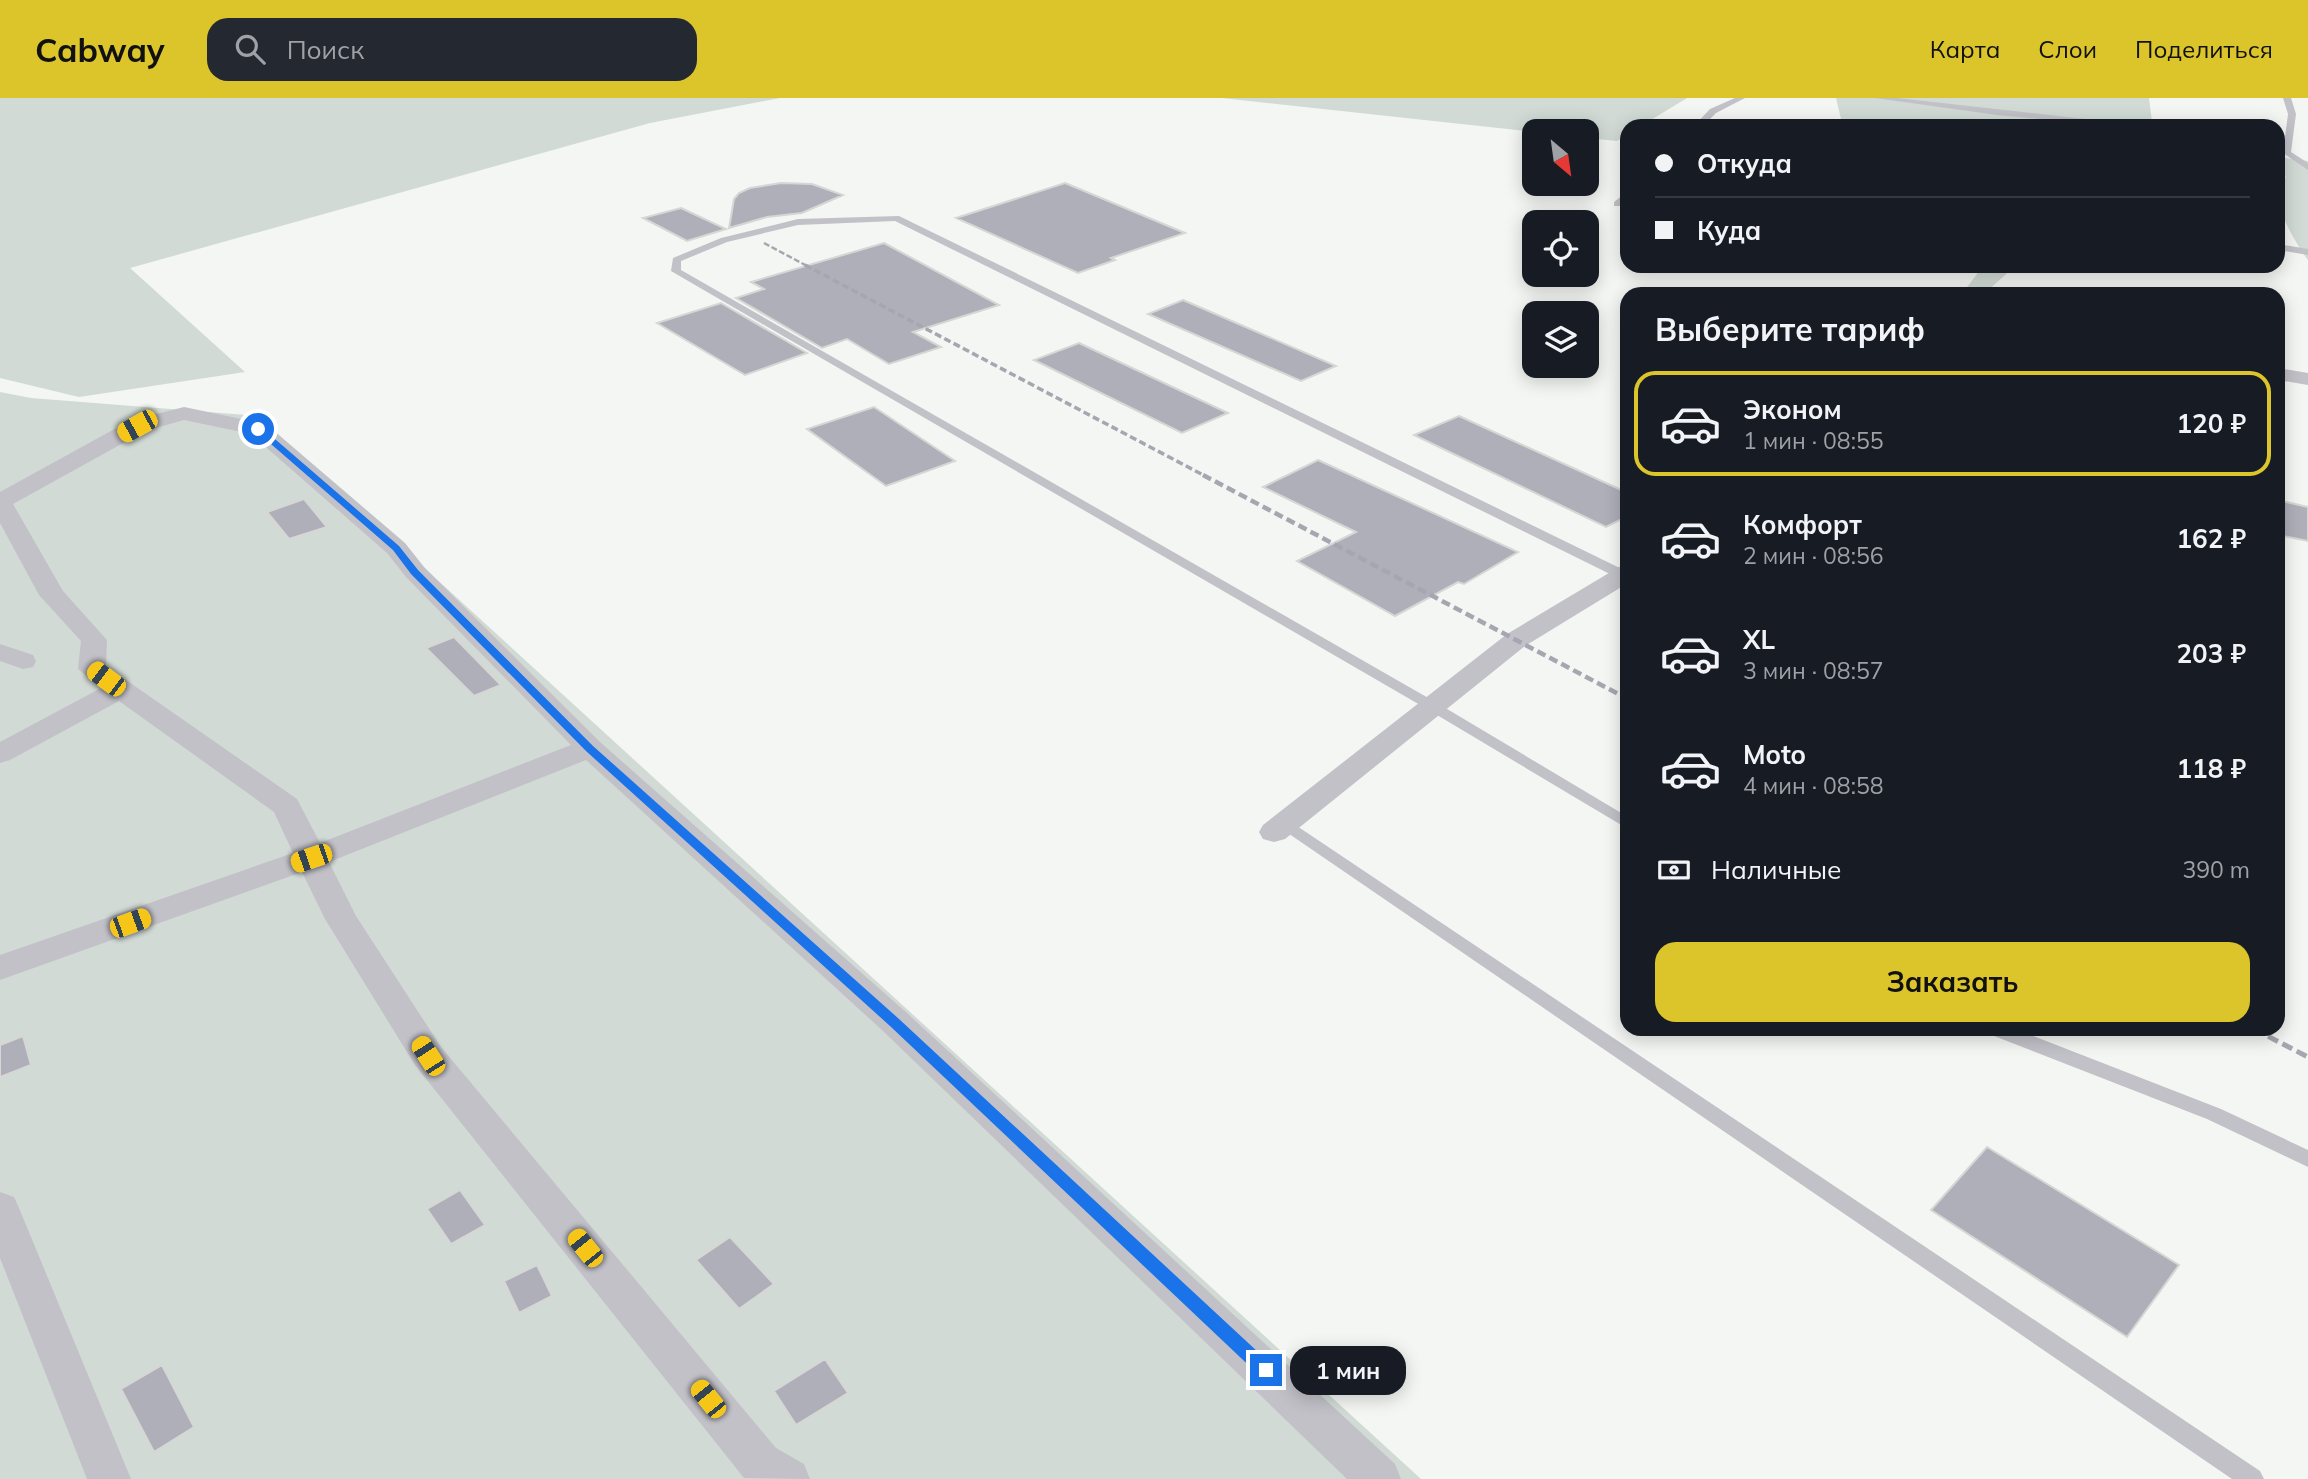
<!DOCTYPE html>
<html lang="ru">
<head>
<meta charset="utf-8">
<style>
	:root { --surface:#171b24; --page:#242831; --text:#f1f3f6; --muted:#9ea1a6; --line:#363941; --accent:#dcc52b }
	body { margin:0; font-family:Mulish,sans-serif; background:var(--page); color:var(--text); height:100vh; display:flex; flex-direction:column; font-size:26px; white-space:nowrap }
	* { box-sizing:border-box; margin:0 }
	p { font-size:23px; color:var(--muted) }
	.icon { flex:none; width:38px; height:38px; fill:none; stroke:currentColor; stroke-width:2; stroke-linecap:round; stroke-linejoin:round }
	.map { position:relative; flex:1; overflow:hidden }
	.side { position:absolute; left:1620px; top:189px; width:665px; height:749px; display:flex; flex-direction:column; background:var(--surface); border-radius:21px; box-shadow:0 4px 18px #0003 }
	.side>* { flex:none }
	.guide { position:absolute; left:1620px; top:21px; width:665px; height:154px; border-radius:21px; box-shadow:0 4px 18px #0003; display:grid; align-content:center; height:154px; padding:0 35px; background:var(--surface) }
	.needle { width:46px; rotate:151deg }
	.fabs { position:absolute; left:1522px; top:21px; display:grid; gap:14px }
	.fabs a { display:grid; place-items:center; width:77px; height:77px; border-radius:14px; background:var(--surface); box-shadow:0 4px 18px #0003; font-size:35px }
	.end { position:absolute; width:32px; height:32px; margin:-16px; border:9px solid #1a73e8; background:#fff; box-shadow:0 0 0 4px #fff }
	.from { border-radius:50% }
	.bubble { position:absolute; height:49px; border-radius:21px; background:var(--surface); box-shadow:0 4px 18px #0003; font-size:23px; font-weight:700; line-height:49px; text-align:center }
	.car { position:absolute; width:21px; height:42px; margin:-21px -10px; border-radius:9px; box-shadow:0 0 5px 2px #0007; background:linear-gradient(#f5c518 24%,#345 0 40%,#f5c518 0 76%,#345 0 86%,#f5c518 0) }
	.guide b { display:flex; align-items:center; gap:24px; height:66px; font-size:26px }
	.guide b+b { border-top:2px solid var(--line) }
	.guide i { width:18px; height:18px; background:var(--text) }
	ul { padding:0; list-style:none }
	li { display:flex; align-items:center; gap:21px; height:105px; margin:0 14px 10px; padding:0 21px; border:4px solid transparent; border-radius:21px }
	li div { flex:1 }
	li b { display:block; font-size:26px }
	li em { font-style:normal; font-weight:700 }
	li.active { border-color:var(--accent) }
	li>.icon { width:63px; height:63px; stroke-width:1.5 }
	h2 { padding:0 35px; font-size:32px; line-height:84px }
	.pay { display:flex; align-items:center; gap:18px; height:77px; padding:0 35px; font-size:26px }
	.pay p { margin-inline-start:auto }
	.button { display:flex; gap:14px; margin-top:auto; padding:14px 35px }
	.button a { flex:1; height:80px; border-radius:21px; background:var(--accent); color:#111; font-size:28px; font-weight:700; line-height:80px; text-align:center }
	header { display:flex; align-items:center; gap:42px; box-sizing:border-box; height:98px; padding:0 35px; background:var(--accent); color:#111 }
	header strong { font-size:33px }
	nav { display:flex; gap:38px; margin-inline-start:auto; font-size:24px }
	.search { width:490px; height:63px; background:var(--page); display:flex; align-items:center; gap:18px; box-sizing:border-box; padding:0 24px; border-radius:21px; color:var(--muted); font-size:26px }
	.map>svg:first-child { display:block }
	.green { fill:#d1dad4 }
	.building { fill:#afafba; stroke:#d6d7d5; stroke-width:2 }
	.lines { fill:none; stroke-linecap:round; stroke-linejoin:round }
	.lane { fill:#c2c1c8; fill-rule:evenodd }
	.street { fill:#c2c1c8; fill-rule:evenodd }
	.rail-far3 { stroke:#a7a6b0; stroke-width:2.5; stroke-dasharray:6 2.5; stroke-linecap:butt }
	.rail-far2 { stroke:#a7a6b0; stroke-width:3.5; stroke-dasharray:7 3.5; stroke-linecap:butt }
	.rail-far1 { stroke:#a7a6b0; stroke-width:4.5; stroke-dasharray:9 4.5; stroke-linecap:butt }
	.rail { stroke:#a7a6b0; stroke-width:5; stroke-dasharray:11 5; stroke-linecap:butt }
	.route { fill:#1a73e8 }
</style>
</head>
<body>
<header>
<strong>Cabway</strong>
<div class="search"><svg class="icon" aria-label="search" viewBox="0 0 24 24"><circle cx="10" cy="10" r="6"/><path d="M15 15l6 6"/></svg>Поиск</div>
<nav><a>Карта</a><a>Слои</a><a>Поделиться</a></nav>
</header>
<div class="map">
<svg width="2308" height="1381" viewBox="0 0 2308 1381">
	<rect width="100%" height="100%" fill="#f3f6f2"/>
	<path class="green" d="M0 0H780L650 25 130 170 245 274 79 299 0 280Z
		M1222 0H1687L1641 28H1628L1627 37 1617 43 1587 40V33L1535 34Z
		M1836 0H2149L2152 24 2168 28H1835L1841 21Z
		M2279 59 2308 63V162C2297 148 2272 106 2279 88 2280 84 2284 82 2286 79L2279 73Z
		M1983 168H2015L1984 196H1962Z
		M0 294 31 300 258 318 1421 1381H0Z"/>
	<path class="building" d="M781 85 812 86 843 97 802 115 767 119 729 130 734 101 739 95 750 90Z
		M1065 85 1185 135 1111 160 1115 162 1078 175 956 120Z
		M681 110 726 131 687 143 643 120Z
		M884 145 999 207 913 234 941 249 889 266 847 241 822 250 736 200 764 191 751 184Z
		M1183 202 1336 268 1301 283 1148 216Z
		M721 205 807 255 745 277 657 225Z
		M1079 245 1228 315 1182 335 1034 262Z
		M874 309 955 363 886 388 807 331Z
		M1459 318 1628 395V418L1606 429 1414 337Z
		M1318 362 1518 454 1464 486 1458 484 1395 518 1297 463 1356 434 1263 389Z
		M304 401 327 429 289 441 267 414Z
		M2278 402 2308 409V443L2278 437Z
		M454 539 501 587 474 598 426 550Z
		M23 938 31 967 0 979V947Z
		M1987 1049 2179 1167 2127 1239 1931 1112Z
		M460 1092 485 1127 451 1146 427 1111Z
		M730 1139 774 1186 739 1211 696 1162Z
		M537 1167 552 1198 519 1215 504 1183Z
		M825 1261 848 1295 796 1327 774 1293Z
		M162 1267 194 1329 154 1354 121 1291Z"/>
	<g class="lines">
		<path class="lane" d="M1735 0H1745L1716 15 1703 28H1694L1710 11Z
			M1875 0H1897L2147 28H2116L1997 17Z
			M2283 0H2291L2296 16 2291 54 2308 65V72L2283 55 2288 16Z
			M1628 93V101L1620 108H1614V104Z
			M899 118 1628 474V480H1618L895 123 798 127 727 144 681 163V172L1437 605 1628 719V731L1427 611 671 173 673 160 721 140 798 121Z
			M2278 146 2308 151V157L2278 152Z
			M1285 720 2260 1373 2264 1381H2232L1279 729 1277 725 1279 721Z
			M1987 931H2015L2221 1011 2308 1052V1069L2207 1021 1989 936Z"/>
		<path class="street" d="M2278 270 2308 275V287L2278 282Z
			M184 309 266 326 405 445 424 469 600 644 907 915 1395 1366 1401 1381H1347L883 933 586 662 329 764 356 818 441 949 776 1350 804 1366 810 1381 744 1380 415 967 325 821 302 774 0 882V857L293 755 274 714 119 603 10 662 0 665V644L101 590 78 571 81 543 39 497 0 425V394L129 323ZM184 322 251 336 387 455 406 479 571 647 320 745 297 701 106 568 107 542 63 493 13 406 145 333Z
			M1628 467V485L1525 548 1285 741 1274 744 1263 741 1259 734 1263 727 1507 536 1619 469Z
			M0 546 33 557 36 563 33 569 23 571 0 563Z
			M0 1094 14 1099 19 1110 131 1381H87L0 1160Z"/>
		<path class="rail-far3" d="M764 145 809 169"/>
		<path class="rail-far2" d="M805 167 1207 379"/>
		<path class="rail-far1" d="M1203 377 1628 601"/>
		<path class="rail" d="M2254 931 2308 959"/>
	</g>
	<path class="route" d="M256 329H261L399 448 418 472 593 648 899 921 1272 1267 1274 1272 1272 1278 1266 1280 1260 1278 890 928 586 653 411 476 393 452 256 333Z"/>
</svg>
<div class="fabs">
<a><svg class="needle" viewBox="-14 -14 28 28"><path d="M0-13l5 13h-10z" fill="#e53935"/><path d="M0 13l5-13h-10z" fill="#9ea1a6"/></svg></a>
<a><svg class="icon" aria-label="locate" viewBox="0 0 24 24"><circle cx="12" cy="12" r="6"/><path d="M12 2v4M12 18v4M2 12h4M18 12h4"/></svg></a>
<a><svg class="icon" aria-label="layers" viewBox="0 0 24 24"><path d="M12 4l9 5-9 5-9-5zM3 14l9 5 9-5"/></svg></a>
</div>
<i class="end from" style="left:258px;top:331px"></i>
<i class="end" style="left:1266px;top:1272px"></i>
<div class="bubble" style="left:1290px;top:1248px;width:116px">1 мин</div>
<i class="car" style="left:137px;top:328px;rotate:241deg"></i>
<i class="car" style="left:106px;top:581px;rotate:307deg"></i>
<i class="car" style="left:311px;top:760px;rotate:251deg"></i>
<i class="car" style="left:130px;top:825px;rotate:70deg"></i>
<i class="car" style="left:428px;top:958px;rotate:327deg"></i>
<i class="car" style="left:585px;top:1150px;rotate:321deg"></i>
<i class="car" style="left:708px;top:1301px;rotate:321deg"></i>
<div class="guide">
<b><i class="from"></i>Откуда</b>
<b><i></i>Куда</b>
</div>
<section class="side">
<h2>Выберите тариф</h2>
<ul>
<li class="active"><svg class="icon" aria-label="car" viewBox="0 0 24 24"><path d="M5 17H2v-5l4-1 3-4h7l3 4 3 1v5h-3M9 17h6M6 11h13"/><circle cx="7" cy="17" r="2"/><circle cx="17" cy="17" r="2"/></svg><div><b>Эконом</b><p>1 мин · 08:55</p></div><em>120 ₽</em></li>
<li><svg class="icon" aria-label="car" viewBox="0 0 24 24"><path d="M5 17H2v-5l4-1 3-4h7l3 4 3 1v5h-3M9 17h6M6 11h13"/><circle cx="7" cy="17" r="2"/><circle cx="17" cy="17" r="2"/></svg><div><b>Комфорт</b><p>2 мин · 08:56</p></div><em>162 ₽</em></li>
<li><svg class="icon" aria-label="car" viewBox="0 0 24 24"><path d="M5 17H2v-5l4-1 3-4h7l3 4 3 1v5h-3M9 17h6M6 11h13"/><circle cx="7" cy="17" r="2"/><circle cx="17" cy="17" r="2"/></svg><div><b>XL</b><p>3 мин · 08:57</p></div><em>203 ₽</em></li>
<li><svg class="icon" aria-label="car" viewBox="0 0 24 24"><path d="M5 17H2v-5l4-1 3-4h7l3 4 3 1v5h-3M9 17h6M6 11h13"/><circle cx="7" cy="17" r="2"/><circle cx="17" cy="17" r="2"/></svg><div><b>Moto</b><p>4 мин · 08:58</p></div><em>118 ₽</em></li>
</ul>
<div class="pay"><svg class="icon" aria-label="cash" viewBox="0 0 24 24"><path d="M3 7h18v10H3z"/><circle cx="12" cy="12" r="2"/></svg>Наличные<p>390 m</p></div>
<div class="button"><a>Заказать</a></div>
</section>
</div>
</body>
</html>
